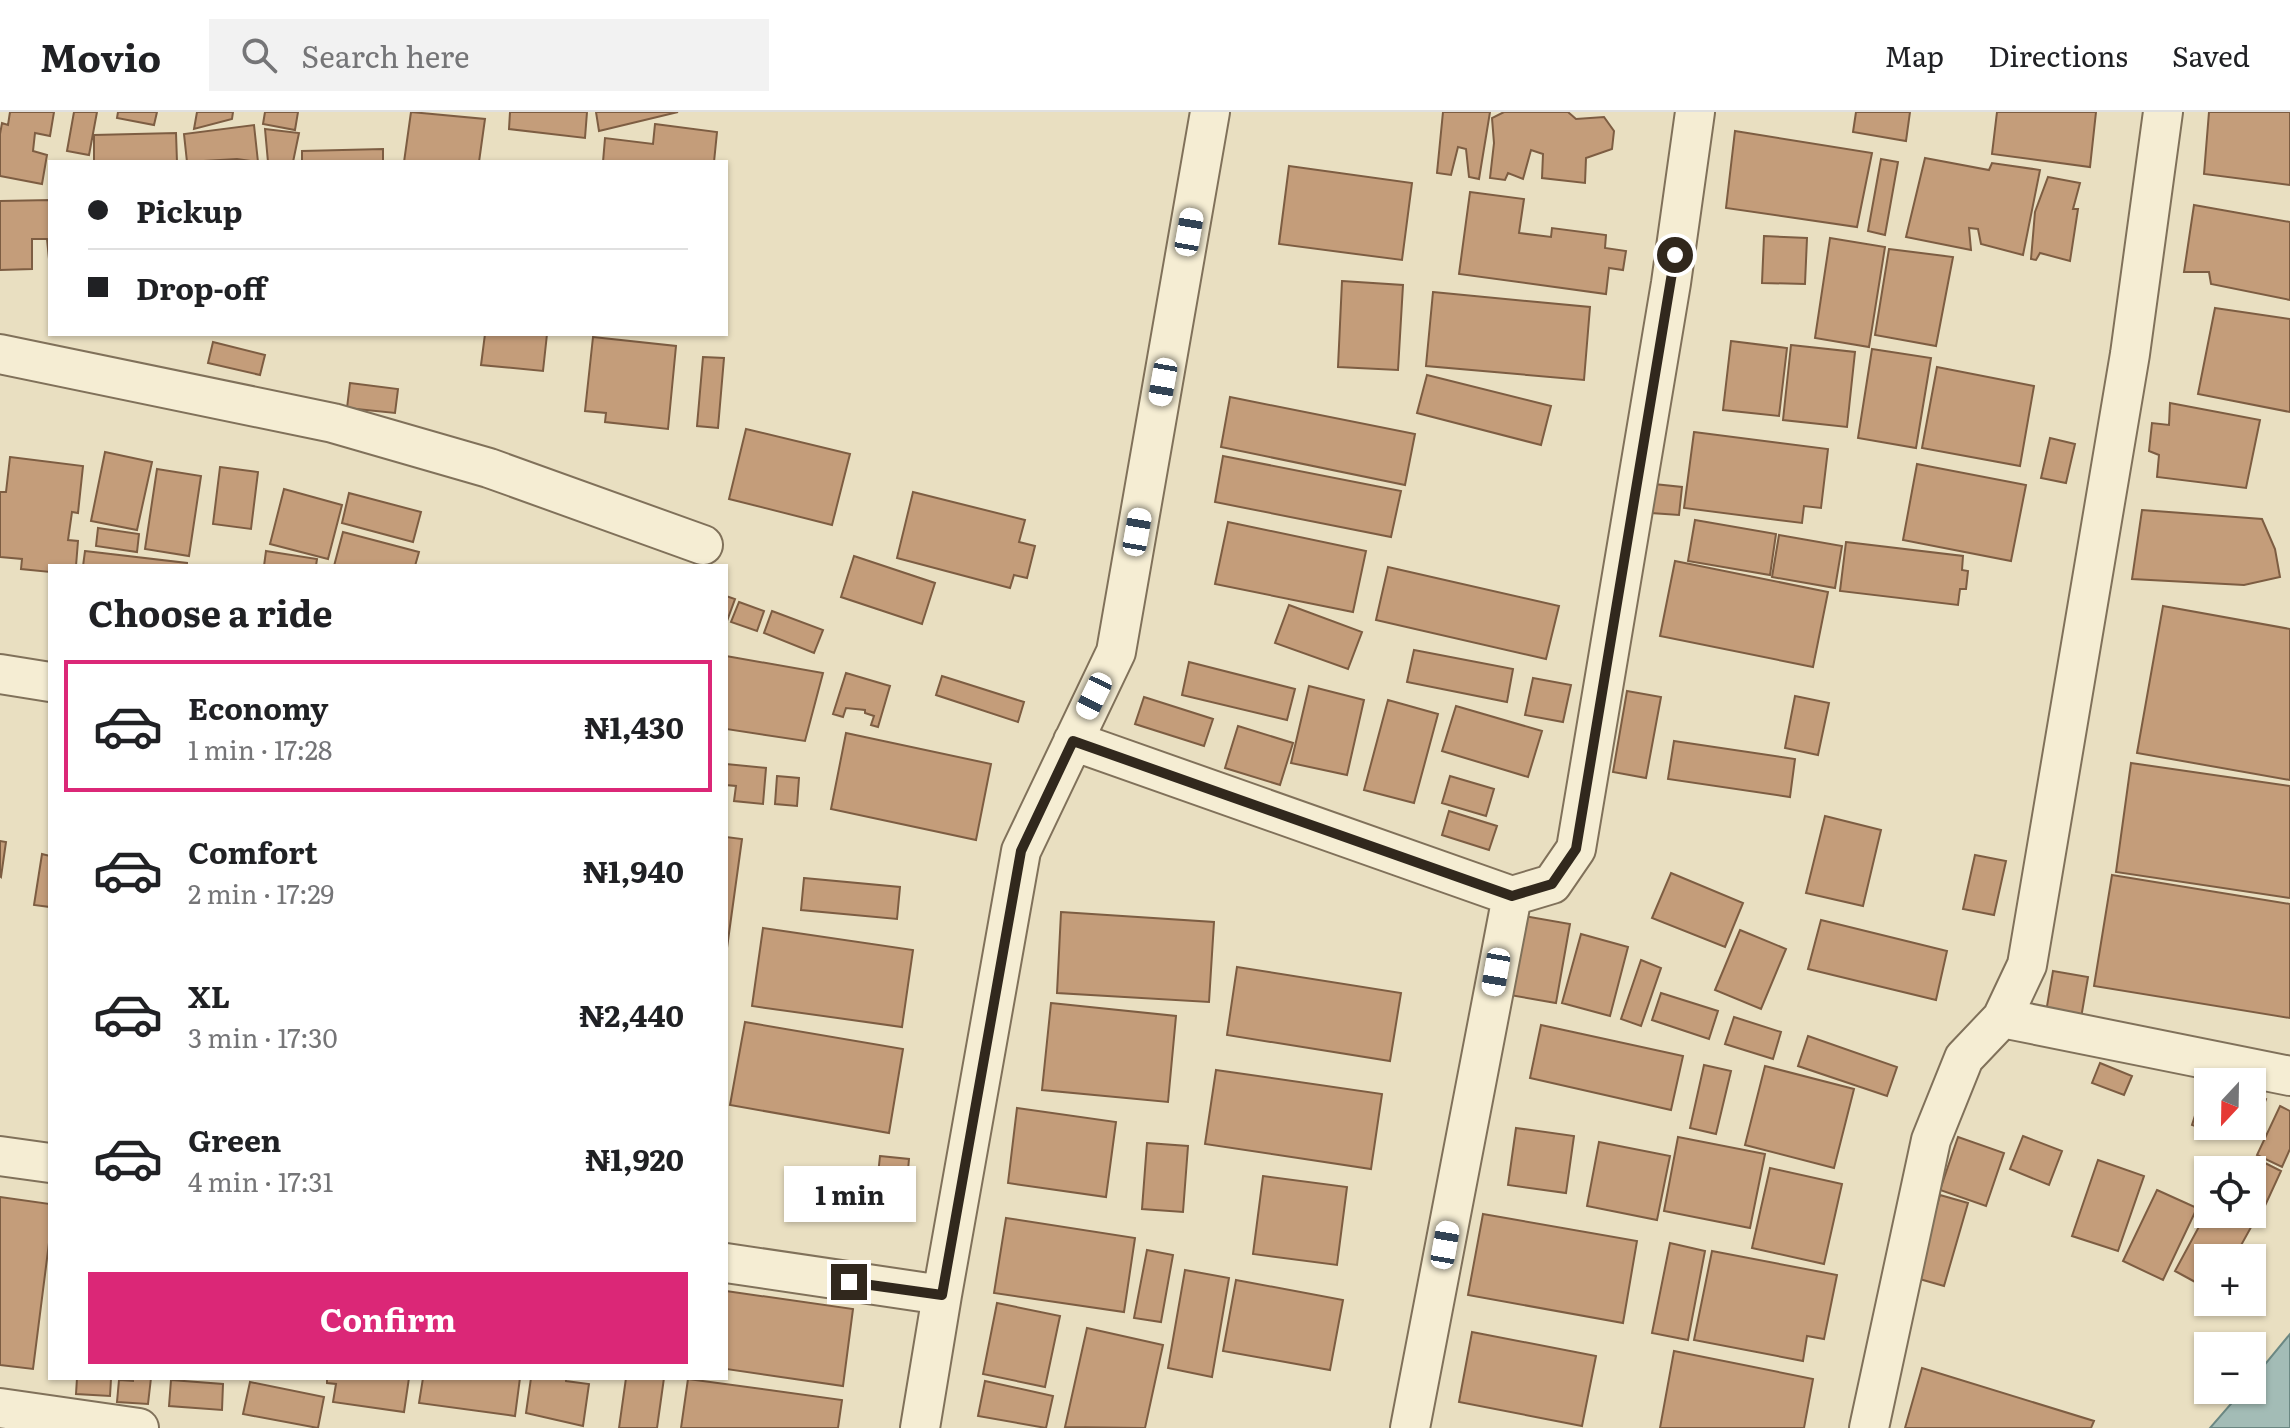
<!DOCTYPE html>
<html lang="en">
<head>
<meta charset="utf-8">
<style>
	:root { --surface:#fff; --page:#f2f2f2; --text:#202124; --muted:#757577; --line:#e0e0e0; --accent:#db2777 }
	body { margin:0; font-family:Literata,serif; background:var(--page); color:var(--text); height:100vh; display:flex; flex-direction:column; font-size:30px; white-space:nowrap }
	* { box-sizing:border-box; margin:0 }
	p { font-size:26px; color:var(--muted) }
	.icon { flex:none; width:44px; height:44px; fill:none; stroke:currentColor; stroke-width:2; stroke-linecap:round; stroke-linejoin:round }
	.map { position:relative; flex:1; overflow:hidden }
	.side { position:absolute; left:48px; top:452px; width:680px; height:816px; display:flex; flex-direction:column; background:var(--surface); border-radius:0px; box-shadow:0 2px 6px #0004 }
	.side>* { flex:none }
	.hud { position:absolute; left:48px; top:48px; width:680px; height:176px; border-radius:0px; box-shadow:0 2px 6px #0004; display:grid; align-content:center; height:176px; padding:0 40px; background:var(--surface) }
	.needle { width:52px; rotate:202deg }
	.controls { position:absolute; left:2194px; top:956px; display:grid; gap:16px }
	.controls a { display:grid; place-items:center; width:72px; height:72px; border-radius:0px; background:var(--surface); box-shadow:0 2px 6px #0004; font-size:40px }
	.end { position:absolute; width:36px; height:36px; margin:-18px; border:10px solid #31281d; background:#fff; box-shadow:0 0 0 4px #fff }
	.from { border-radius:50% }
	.bubble { position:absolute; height:56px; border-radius:0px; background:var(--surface); box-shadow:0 2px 6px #0004; font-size:26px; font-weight:700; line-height:56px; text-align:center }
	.car { position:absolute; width:24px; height:48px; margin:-24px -12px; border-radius:10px; box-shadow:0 0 6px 2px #0007; background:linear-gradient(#fff 24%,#345 0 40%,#fff 0 76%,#345 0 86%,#fff 0) }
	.hud b { display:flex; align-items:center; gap:28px; height:76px; font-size:30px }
	.hud b+b { border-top:2px solid var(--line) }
	.hud i { width:20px; height:20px; background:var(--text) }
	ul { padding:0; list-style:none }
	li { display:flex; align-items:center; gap:24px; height:132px; margin:0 16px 12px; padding:0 24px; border:4px solid transparent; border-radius:0px }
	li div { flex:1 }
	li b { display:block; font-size:30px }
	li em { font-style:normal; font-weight:700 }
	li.selected { border-color:var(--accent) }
	li>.icon { width:72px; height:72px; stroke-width:1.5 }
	h2 { padding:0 40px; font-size:36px; line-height:96px }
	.cta { display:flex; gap:16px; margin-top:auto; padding:16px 40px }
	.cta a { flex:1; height:92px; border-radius:0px; background:var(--accent); color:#fff; font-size:32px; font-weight:700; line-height:92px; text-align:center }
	header { display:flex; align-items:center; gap:48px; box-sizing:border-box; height:112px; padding:0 40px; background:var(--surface); border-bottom:2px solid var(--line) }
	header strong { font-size:38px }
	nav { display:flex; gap:44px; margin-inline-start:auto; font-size:28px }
	.search { width:560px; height:72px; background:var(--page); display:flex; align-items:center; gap:20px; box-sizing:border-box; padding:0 28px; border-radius:0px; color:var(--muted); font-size:30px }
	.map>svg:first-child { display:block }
	.water { fill:#a3bcb6; stroke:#6b8883; stroke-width:2 }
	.building { fill:#c49d7a; stroke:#7d5d42; stroke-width:2 }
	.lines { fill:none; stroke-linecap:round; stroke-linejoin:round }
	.street-casing { stroke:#80715a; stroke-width:42 }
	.street { stroke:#f5edd3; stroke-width:38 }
	.route { stroke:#31281d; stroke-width:10 }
</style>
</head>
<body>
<header>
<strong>Movio</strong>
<div class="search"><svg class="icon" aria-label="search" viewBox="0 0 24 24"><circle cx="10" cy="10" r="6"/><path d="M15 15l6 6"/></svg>Search here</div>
<nav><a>Map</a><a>Directions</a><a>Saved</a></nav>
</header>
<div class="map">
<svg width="2290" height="1316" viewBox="0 0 2290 1316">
	<rect width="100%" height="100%" fill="#e9dfc1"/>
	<path class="water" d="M2290 1222V1316H2210L2243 1278H2252V1268Z"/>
	<path class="building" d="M10 0H54L50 24 35 21 33 39 47 43 42 72 0 64V22L2 11 8 13Z
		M74 0H97L89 43 67 39Z
		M118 0H157L154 13 117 6Z
		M197 0H233L232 7 194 17Z
		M265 0H298L295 18 263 12Z
		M411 0 485 7 479 50H404Z
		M510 0H587L585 26 509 17Z
		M596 0H678L599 19Z
		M1443 0H1490L1479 67 1469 65 1466 37 1458 35 1451 63 1437 61Z
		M1504 0H1568L1576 7 1604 5 1614 19 1612 37 1586 46 1585 71 1542 66 1543 42 1531 38 1523 67 1508 61 1505 68 1490 66 1494 31 1492 6Z
		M1856 0H1910L1906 29 1853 20Z
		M1997 0H2096L2090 55 1992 42Z
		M2209 0H2290V73L2204 62Z
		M655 12 717 20 714 50H603L605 26 653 32Z
		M254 13 258 50 237 47 187 50 184 22Z
		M265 17 299 21 293 50H268Z
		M1735 19 1872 41 1857 115 1726 96Z
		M176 21 177 50H94V23Z
		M383 37V50H302V39Z
		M1925 46 1989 58 1992 51 2040 58 2023 143 1981 132 1978 117 1969 116 1971 138 1906 125Z
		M1881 47 1898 50 1885 123 1868 119Z
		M1289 54 1412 71 1402 148 1279 132Z
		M2048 65 2080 71 2073 97H2078L2070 149 2040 141 2036 148 2031 147 2035 100Z
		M1470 80 1524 87 1519 121 1551 125 1552 116 1606 123 1605 136 1626 139 1623 158 1609 156 1606 182 1459 162Z
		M50 88V157L47 127H32V157L0 158V89Z
		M2194 93 2290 110V188L2211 172 2209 160H2184Z
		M1764 124 1807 126 1805 172 1762 171Z
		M1830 126 1885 135 1869 235 1815 226Z
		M1889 137 1953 145 1936 234 1875 223Z
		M1342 169 1403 173 1398 258 1338 255Z
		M1433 180 1590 195 1584 268 1426 254Z
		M2215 196 2290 207V300L2198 282Z
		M485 222H547L543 259 481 253Z
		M593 225 676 234 668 317 605 310 606 301 585 299Z
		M1731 229 1787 236 1779 304 1723 298Z
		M213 230 265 243 260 263 208 251Z
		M1791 233 1855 240 1847 315 1783 308Z
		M1872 237 1931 246 1916 336 1858 326Z
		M703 245 724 246 718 316 697 314Z
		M1937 255 2034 274 2020 354 1922 336Z
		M1427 263 1551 294 1541 333 1417 301Z
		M350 271 398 277 395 301 347 296Z
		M1230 285 1415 322 1405 373 1221 335Z
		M2170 291 2260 308 2246 376 2157 365 2159 343 2149 339 2152 311 2169 313Z
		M746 317 850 342 832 413 729 387Z
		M1694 320 1828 337 1821 396 1804 394 1802 411 1684 396Z
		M2050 326 2075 332 2066 371 2041 366Z
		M105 340 152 350 137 418 91 409Z
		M1223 344 1401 379 1391 425 1215 390Z
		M10 345 83 354 78 401 72 400 68 428 78 429 76 454H50V460L21 457 22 447 0 445V380H6Z
		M1917 352 2026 373 2011 449 1903 428Z
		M220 355 258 360 251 417 213 412Z
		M157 357 201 364 189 444 145 437Z
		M1654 372 1682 375 1679 403 1651 401Z
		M284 377 342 393 328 447 270 432Z
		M913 380 1025 408 1019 430 1035 434 1027 466 1014 463 1010 476 897 446Z
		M349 381 421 400 413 430 342 411Z
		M2142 398 2262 407 2275 437 2280 465 2244 473 2132 467Z
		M1695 408 1776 422 1770 463 1688 449Z
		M1228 410 1366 439 1353 500 1215 472Z
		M98 416 139 422 137 440 96 434Z
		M343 420 419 440 415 454H334Z
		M1779 423 1842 434 1835 476 1772 465Z
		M1846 430 1963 444 1962 458 1968 459 1966 477H1960L1958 493 1840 479Z
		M85 439 187 451V454H83Z
		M266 439 317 447 316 454H264Z
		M854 444 935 471 922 512 841 485Z
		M1675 449 1828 480 1813 555 1660 524Z
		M1388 455 1559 494 1546 547 1376 508Z
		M726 484 735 487 727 509H726Z
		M739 490 764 499 757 519 731 510Z
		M1289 493 1362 520 1348 557 1275 531Z
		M2163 494 2290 517V668L2137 641Z
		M772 499 823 518 814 541 764 521Z
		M1414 538 1513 557 1507 590 1407 570Z
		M726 544 823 561 805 629 726 617Z
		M1189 550 1295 577 1287 608 1182 583Z
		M846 561 890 574 878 615 871 613 874 604 865 601V598L846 596 843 605 833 602Z
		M942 564 1024 590 1018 610 936 583Z
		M1533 566 1571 573 1563 610 1525 603Z
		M1309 574 1364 588 1347 663 1291 651Z
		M1627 579 1661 585 1646 666 1613 660Z
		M1795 584 1829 591 1818 643 1785 636Z
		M1144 585 1213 607 1204 634 1135 612Z
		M1388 588 1438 602 1414 691 1364 678Z
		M1456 594 1542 619 1528 665 1442 639Z
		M1238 614 1293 631 1280 673 1225 656Z
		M846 621 991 652 976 728 831 697Z
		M1674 629 1795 647 1790 685 1668 667Z
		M2131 651 2290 674V786L2116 760Z
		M726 652 766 656 763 692 734 689 736 674 726 673Z
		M777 664 799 666 797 694 775 692Z
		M1450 664 1494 677 1486 704 1442 691Z
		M1449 699 1497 714 1489 738 1442 723Z
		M1825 704 1881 718 1863 794 1806 781Z
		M726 725 742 727 726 843Z
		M0 729 6 730 1 765 0 764Z
		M42 742 50 744V795L34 793Z
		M1975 743 2006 749 1994 803 1963 797Z
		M1671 761 1743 791 1725 835 1652 806Z
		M2112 763 2290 792V906L2094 874Z
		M804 766 900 775 897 807 801 798Z
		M1061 800 1214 810 1209 890 1057 881Z
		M1524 804 1570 812 1556 891 1510 883Z
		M1821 808 1947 839 1936 888 1808 857Z
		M763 816 913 838 902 915 752 894Z
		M1740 818 1786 837 1761 897 1715 878Z
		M1581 822 1628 835 1610 904 1562 891Z
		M1641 848 1661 856 1641 914 1621 907Z
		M1237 855 1401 881 1390 949 1227 923Z
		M2053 859 2088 865 2080 912 2045 906Z
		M1661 881 1718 899 1709 927 1652 908Z
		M1051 891 1176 904 1168 990 1042 978Z
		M1734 905 1781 920 1773 947 1725 932Z
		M745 910 903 937 889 1021 730 993Z
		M1541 913 1683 944 1671 998 1530 966Z
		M1808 924 1897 955 1887 984 1798 954Z
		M2100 951 2132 964 2124 983 2092 971Z
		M1704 953 1731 959 1716 1022 1690 1016Z
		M1765 954 1854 977 1834 1056 1745 1033Z
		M1216 958 1382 982 1371 1057 1205 1032Z
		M2202 982 2208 984 2206 1018 2192 1013Z
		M2252 982 2266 987 2253 1023 2229 1014H2252Z
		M2280 994 2290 999V1037L2282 1055 2257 1043Z
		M1017 996 1116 1010 1106 1085 1008 1071Z
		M1516 1016 1574 1024 1566 1081 1508 1073Z
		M2023 1024 2062 1039 2049 1073 2010 1057Z
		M1678 1025 1765 1042 1750 1116 1664 1099Z
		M1958 1025 2004 1041 1986 1094 1940 1078Z
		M1599 1030 1670 1044 1657 1108 1587 1094Z
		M1147 1031 1188 1034 1183 1100 1142 1097Z
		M880 1044 909 1047 904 1103 874 1100Z
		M2098 1048 2144 1064 2118 1139 2072 1124Z
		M2259 1048 2281 1059 2264 1096 2252 1090V1064Z
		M1770 1056 1842 1072 1824 1152 1752 1136Z
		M1263 1064 1347 1075 1337 1153 1253 1142Z
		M2157 1078 2197 1096 2163 1168 2123 1149Z
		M1940 1083 1968 1091 1944 1174 1916 1166Z
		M0 1085 50 1092V1123L33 1257 0 1253Z
		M2208 1098V1102H2243L2255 1108 2234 1146H2208V1177L2175 1159Z
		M1483 1102 1637 1129 1623 1211 1468 1183Z
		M1006 1106 1135 1126 1124 1200 994 1181Z
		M1670 1131 1705 1139 1688 1228 1652 1221Z
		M1147 1138 1173 1143 1161 1210 1134 1206Z
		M1712 1139 1837 1163 1824 1227 1807 1224 1803 1249 1694 1228Z
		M1185 1158 1229 1166 1212 1265 1168 1256Z
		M1236 1168 1343 1188 1330 1258 1223 1239Z
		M726 1179 853 1197 843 1274 726 1257Z
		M997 1191 1060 1204 1045 1275 983 1262Z
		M1087 1216 1163 1233 1145 1316 1065 1315Z
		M1472 1220 1596 1244 1582 1314 1459 1290Z
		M1674 1239 1813 1267 1804 1316H1660Z
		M1922 1256 2094 1309 2091 1316H1905Z
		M77 1266 111 1267 110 1284 76 1282Z
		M133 1266H151L148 1292 117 1290 119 1268 133 1269Z
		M327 1266H409L404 1300 333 1290 336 1272 327 1271Z
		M423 1266H520L515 1304 419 1291Z
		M531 1266H566V1269L589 1272 583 1314 526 1301Z
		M626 1266H664L657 1316H619Z
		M688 1267 842 1288 838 1316H681Z
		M171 1268 223 1272 222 1298 169 1294Z
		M985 1269 1053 1284 1046 1316 978 1304Z
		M250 1270 324 1285 318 1316 243 1302Z"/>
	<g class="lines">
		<g class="street-casing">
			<path id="street" d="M0 242 333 311 489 356 703 433
				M0 562 50 570
				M1073 629 1512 784 1552 772 1576 737 1671 171 1695 0
				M2002 906 2290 964
				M0 1044 50 1051
				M726 1151 942 1183 1021 739 1116 540 1210 0
				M0 1296 139 1316
				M920 1316 942 1183
				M1410 1316 1512 784
				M1869 1316 1931 1028 1964 946 2002 906 2027 853 2130 242 2163 0"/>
		</g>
		<use href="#street" class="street"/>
	</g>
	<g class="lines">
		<path class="route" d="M849 1170 942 1183 1021 739 1073 629 1512 784 1552 772 1576 737 1675 143"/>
	</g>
</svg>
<div class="controls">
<a><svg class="needle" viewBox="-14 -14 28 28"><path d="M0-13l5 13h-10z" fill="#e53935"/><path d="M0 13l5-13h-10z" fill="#757577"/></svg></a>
<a><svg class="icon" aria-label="locate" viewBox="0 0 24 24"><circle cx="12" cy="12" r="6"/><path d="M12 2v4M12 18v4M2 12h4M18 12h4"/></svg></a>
<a>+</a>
<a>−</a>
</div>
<i class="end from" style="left:1675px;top:143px"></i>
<i class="end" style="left:849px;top:1170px"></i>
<div class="bubble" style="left:784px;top:1054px;width:132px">1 min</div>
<i class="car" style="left:1189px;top:120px;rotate:10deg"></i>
<i class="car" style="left:1163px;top:270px;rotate:190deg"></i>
<i class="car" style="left:1137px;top:420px;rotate:10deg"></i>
<i class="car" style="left:1094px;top:584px;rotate:206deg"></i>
<i class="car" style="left:1496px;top:860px;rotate:190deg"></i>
<i class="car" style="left:1445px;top:1133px;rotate:10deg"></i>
<div class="hud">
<b><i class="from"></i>Pickup</b>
<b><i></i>Drop-off</b>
</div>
<section class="side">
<h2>Choose a ride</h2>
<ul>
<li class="selected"><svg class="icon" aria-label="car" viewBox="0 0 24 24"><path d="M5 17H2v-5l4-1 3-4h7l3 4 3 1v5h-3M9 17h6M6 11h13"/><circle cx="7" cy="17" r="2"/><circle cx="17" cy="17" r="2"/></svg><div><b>Economy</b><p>1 min · 17:28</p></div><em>₦1,430</em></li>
<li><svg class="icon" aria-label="car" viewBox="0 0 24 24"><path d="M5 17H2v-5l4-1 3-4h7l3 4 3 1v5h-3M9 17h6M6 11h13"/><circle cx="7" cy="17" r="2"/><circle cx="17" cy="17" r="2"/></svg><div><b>Comfort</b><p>2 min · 17:29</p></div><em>₦1,940</em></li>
<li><svg class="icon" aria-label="car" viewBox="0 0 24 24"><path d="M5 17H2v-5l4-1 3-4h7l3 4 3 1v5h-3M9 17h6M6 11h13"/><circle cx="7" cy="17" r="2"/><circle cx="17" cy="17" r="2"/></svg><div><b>XL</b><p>3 min · 17:30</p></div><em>₦2,440</em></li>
<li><svg class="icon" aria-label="car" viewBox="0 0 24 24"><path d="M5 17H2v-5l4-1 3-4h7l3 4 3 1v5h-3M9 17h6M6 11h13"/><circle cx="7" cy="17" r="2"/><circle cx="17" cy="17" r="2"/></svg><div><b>Green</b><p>4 min · 17:31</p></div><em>₦1,920</em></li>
</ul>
<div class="cta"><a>Confirm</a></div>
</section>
</div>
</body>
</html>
